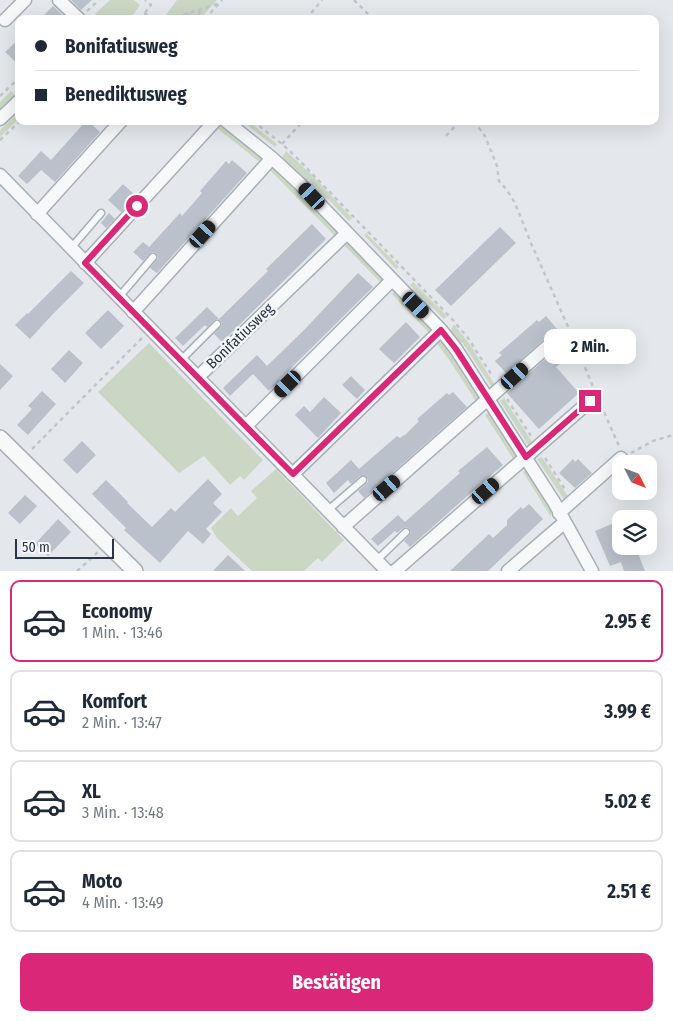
<!DOCTYPE html>
<html lang="de">
<head>
<meta charset="utf-8">
<style>
	:root { --surface:#fff; --page:#f6f6f7; --text:#1f2937; --muted:#747a83; --line:#e0e1e3; --accent:#db2777 }
	body { margin:0; font-family:"Fira Sans Condensed",sans-serif; background:var(--page); color:var(--text); height:100vh; display:flex; flex-direction:column; font-size:19px; white-space:nowrap }
	* { box-sizing:border-box; margin:0 }
	p { font-size:16px; color:var(--muted) }
	.icon { flex:none; width:28px; height:28px; fill:none; stroke:currentColor; stroke-width:2; stroke-linecap:round; stroke-linejoin:round }
	.map { position:relative; height:571px; overflow:hidden }
	.sheet { display:flex; flex-direction:column; background:var(--surface); flex:1 }
	.sheet>* { flex:none }
	.banner { position:absolute; left:15px; top:15px; width:644px; height:110px; border-radius:10px; box-shadow:0 5px 20px #0002; display:grid; align-content:center; height:110px; padding:0 20px; background:var(--surface) }
	.needle { width:32px; rotate:132deg }
	.controls { position:absolute; left:612px; top:455px; display:grid; gap:10px }
	.controls a { display:grid; place-items:center; width:45px; height:45px; border-radius:10px; background:var(--surface); box-shadow:0 5px 20px #0002; font-size:25px }
	.scale { position:absolute; left:15px; bottom:12px; width:99px; box-sizing:border-box; padding-left:5px; border:2px solid #2a3646; border-top:0; font-size:14px; line-height:18px; white-space:nowrap; color:#2a3646; -webkit-text-stroke:4px #f4f6f9; paint-order:stroke }
	.end { position:absolute; width:22px; height:22px; margin:-11px; border:6px solid #db2777; background:#fff; box-shadow:0 0 0 2px #fff }
	.from { border-radius:50% }
	.bubble { position:absolute; height:35px; border-radius:10px; background:var(--surface); box-shadow:0 5px 20px #0002; font-size:16px; font-weight:700; line-height:35px; text-align:center }
	.car { position:absolute; width:15px; height:30px; margin:-15px -8px; border-radius:6px; box-shadow:0 0 4px 1px #0007; background:linear-gradient(#222 24%,#8ab4d8 0 40%,#222 0 76%,#8ab4d8 0 86%,#222 0) }
	.banner b { display:flex; align-items:center; gap:18px; height:48px; font-size:19px }
	.banner b+b { border-top:1px solid var(--line) }
	.banner i { width:12px; height:12px; background:var(--text) }
	ul { padding:9px 0 0; list-style:none }
	li { display:flex; align-items:center; gap:15px; height:82px; margin:0 10px 8px; padding:0 10px; border:2px solid var(--line); border-radius:10px }
	li div { flex:1 }
	li b { display:block; font-size:19px }
	li em { font-style:normal; font-weight:700 }
	li.current { border-color:var(--accent) }
	li>.icon { width:45px; height:45px; stroke-width:1.5 }
	.cta { display:flex; gap:10px; margin-top:auto; padding:10px 20px }
	.cta a { flex:1; height:58px; border-radius:10px; background:var(--accent); color:#fff; font-size:20px; font-weight:700; line-height:58px; text-align:center }
	.map>svg:first-child { display:block }
	.green { fill:#cad7c4 }
	.building { fill:#bac1cb }
	.lines { fill:none; stroke-linecap:round; stroke-linejoin:round }
	.service-casing { stroke:#a8afb7; stroke-width:9 }
	.minor-casing { stroke:#a8afb7; stroke-width:15 }
	.tertiary-casing { stroke:#a8afb7; stroke-width:18 }
	.path { stroke:#c2c6cb; stroke-width:2.5; stroke-dasharray:4 4; stroke-linecap:butt }
	.service { stroke:#f7f8fa; stroke-width:6 }
	.minor { stroke:#f7f8fa; stroke-width:12 }
	.tertiary { stroke:#f7f8fa; stroke-width:15 }
	.route { stroke:#db2777; stroke-width:6 }
	.labels { text-anchor:middle; dominant-baseline:central; stroke-width:5; stroke-linejoin:round; paint-order:stroke }
	.street-label { font-size:15px; fill:#2a3646; stroke:#f4f6f9 }
</style>
</head>
<body>
<div class="map">
<svg width="673" height="571" viewBox="0 0 673 571">
	<rect width="100%" height="100%" fill="#e4e8ec"/>
	<path class="green" d="M110 0H134L140 5 130 19H102L95 14Z
		M177 0H217L200 19H163Z
		M11 91 15 95 0 109V102Z
		M19 112V119L0 137V130Z
		M242 121H248L277 144 275 147Z
		M222 126 264 159 262 164 217 128Z
		M286 151 312 175 352 218 349 221 309 179 305 182 282 158Z
		M274 168 298 191 338 233 335 236 269 169Z
		M366 233 399 267 396 269 364 235Z
		M348 243 385 281 382 284 345 246Z
		M413 282 447 316 444 319 410 285Z
		M395 291 433 330 429 333 392 294Z
		M454 324 471 346 496 387 493 389 462 342 459 343 450 332Z
		M442 341 481 400 477 403 450 361 436 342Z
		M149 343 263 460 244 480 240 476 230 485 204 456 179 473 98 392Z
		M504 398 534 445 530 448 500 401Z
		M489 412 519 457 514 460 485 415Z
		M542 457 569 498 565 501 537 459Z
		M276 469 344 540 322 562 318 558 304 571H252L217 538 211 528 231 508 238 516 257 498 251 491Z
		M526 469 548 505 551 511V517L523 472Z"/>
	<path class="building" d="M71 0H92L81 10Z
		M53 6 67 19H40Z
		M19 39V65L5 52Z
		M86 121H88L100 132 55 182 41 170 27 184 18 176 41 151 51 160Z
		M232 160 247 173 157 273 150 268 158 258 157 254 153 252 151 253 143 261 133 252 143 242 149 247 180 213 182 216 202 193 200 191 226 161 229 164Z
		M123 184 136 196 121 212 108 200Z
		M109 213 115 219 106 228 101 223Z
		M312 224 326 239 222 342 214 334 222 325 221 321 218 319 214 320 207 327 205 325 183 346 175 338 207 307 219 319 268 271 266 269Z
		M500 227 516 243 451 306 435 290Z
		M71 271 84 283 52 315 30 339 15 325 27 313 28 314Z
		M358 273 373 287 279 380 280 381 269 391 253 374 230 396 223 388 257 355 267 366 304 330Z
		M108 310 124 326 101 349 85 333Z
		M546 316 557 329 551 333 506 373 495 361 502 355 499 353 537 320 539 322Z
		M406 322 420 337 394 363 379 349Z
		M69 350 83 363 65 383 51 369Z
		M552 353 561 363 556 367 579 393 539 429 507 393Z
		M0 364 13 376 0 390Z
		M351 376 365 390 357 399 342 385Z
		M42 391 56 404 28 435 17 425 32 409 28 406Z
		M453 392 467 407 364 498 358 491 368 482V479L365 476H360L351 484 348 480 334 493 326 483 351 460 359 469 397 436 400 438 404 435V436L419 421 417 419 447 393 449 395Z
		M324 397 341 413 318 438 295 415 304 406 310 412Z
		M82 441 96 455 77 474 63 460Z
		M487 447 503 465 474 490 410 547 404 541 411 533 410 529 407 527 403 528 397 533 395 531 378 546 371 539 398 515 405 522 460 473 458 471Z
		M573 459 575 462 578 459 592 473 575 488 559 473Z
		M208 479 222 494 213 503 222 512 206 529 211 534 203 544 188 531 160 563 124 530 126 528 92 494 106 480 128 502 127 503 152 527 171 508 175 512Z
		M25 495 37 506 20 524 8 513Z
		M529 504 543 519 488 571H450L489 534 493 538 507 525V520L521 507 523 509Z
		M58 519 71 532 48 556 35 544Z
		M621 520V546H635L645 571H624L621 562 610 566 595 531Z
		M228 555 245 571H213Z"/>
	<g class="lines">
		<g class="service-casing">
			<path id="service" d="M71 248 101 213
				M119 297 153 257
				M181 360 217 324
				M327 511 363 480
				M376 561 406 532"/>
		</g>
		<g class="minor-casing">
			<path id="minor" d="M59 0 79 19
				M5 20 25 0
				M0 119 19 101
				M226 121 272 158 300 184 441 330 456 349 525 457 554 502 592 571
				M0 175 387 571
				M37 214 121 121
				M85 263 215 121
				M133 312 272 158
				M198 377 347 233
				M246 426 392 280
				M293 474 441 330
				M559 513 621 458
				M343 527 556 339
				M395 571 590 401
				M508 571 565 522"/>
		</g>
		<g class="tertiary-casing">
			<path id="tertiary" d="M0 438 135 571"/>
		</g>
		<path class="path" d="M354 0 369 15 371 19
			M87 11 99 0
			M187 13 192 19 199 15 200 9
			M144 14 160 18 169 16H180L220 3
			M140 19 151 5 145 0
			M205 19 222 0
			M306 19 322 0
			M0 96 19 78
			M253 121 282 144 296 157 452 319 468 338 493 377
			M474 121 485 136 497 166 499 181 507 190 515 203 531 243 569 329 594 389
			M446 136 460 121
			M0 140 20 121
			M282 144 303 121
			M507 399 531 436
			M601 405 619 446
			M32 449 142 338
			M631 453 653 441 673 435
			M545 458 566 491
			M77 571 98 552"/>
		<use href="#service" class="service"/>
		<use href="#minor" class="minor"/>
		<use href="#tertiary" class="tertiary"/>
	</g>
	<g class="lines">
		<path class="route" d="M137 206 85 263 293 474 441 330 456 349 526 457 590 401"/>
	</g>
	<g class="labels">
		<g class="street-label">
			<text transform="translate(240 336) rotate(-44)">Bonifatiusweg</text>
		</g>
	</g>
</svg>
<div class="controls">
<a><svg class="needle" viewBox="-14 -14 28 28"><path d="M0-13l5 13h-10z" fill="#e53935"/><path d="M0 13l5-13h-10z" fill="#747a83"/></svg></a>
<a><svg class="icon" aria-label="layers" viewBox="0 0 24 24"><path d="M12 4l9 5-9 5-9-5zM3 14l9 5 9-5"/></svg></a>
</div>
<div class="scale">50 m</div>
<i class="end from" style="left:137px;top:206px"></i>
<i class="end" style="left:590px;top:401px"></i>
<div class="bubble" style="left:544px;top:329px;width:92px">2 Min.</div>
<i class="car" style="left:312px;top:196px;rotate:317deg"></i>
<i class="car" style="left:203px;top:234px;rotate:42deg"></i>
<i class="car" style="left:416px;top:305px;rotate:135deg"></i>
<i class="car" style="left:515px;top:376px;rotate:48deg"></i>
<i class="car" style="left:288px;top:384px;rotate:225deg"></i>
<i class="car" style="left:387px;top:488px;rotate:49deg"></i>
<i class="car" style="left:486px;top:491px;rotate:49deg"></i>
<div class="banner">
<b><i class="from"></i>Bonifatiusweg</b>
<b><i></i>Benediktusweg</b>
</div>
</div>
<section class="sheet">
<ul>
<li class="current"><svg class="icon" aria-label="car" viewBox="0 0 24 24"><path d="M5 17H2v-5l4-1 3-4h7l3 4 3 1v5h-3M9 17h6M6 11h13"/><circle cx="7" cy="17" r="2"/><circle cx="17" cy="17" r="2"/></svg><div><b>Economy</b><p>1 Min. · 13:46</p></div><em>2.95 €</em></li>
<li><svg class="icon" aria-label="car" viewBox="0 0 24 24"><path d="M5 17H2v-5l4-1 3-4h7l3 4 3 1v5h-3M9 17h6M6 11h13"/><circle cx="7" cy="17" r="2"/><circle cx="17" cy="17" r="2"/></svg><div><b>Komfort</b><p>2 Min. · 13:47</p></div><em>3.99 €</em></li>
<li><svg class="icon" aria-label="car" viewBox="0 0 24 24"><path d="M5 17H2v-5l4-1 3-4h7l3 4 3 1v5h-3M9 17h6M6 11h13"/><circle cx="7" cy="17" r="2"/><circle cx="17" cy="17" r="2"/></svg><div><b>XL</b><p>3 Min. · 13:48</p></div><em>5.02 €</em></li>
<li><svg class="icon" aria-label="car" viewBox="0 0 24 24"><path d="M5 17H2v-5l4-1 3-4h7l3 4 3 1v5h-3M9 17h6M6 11h13"/><circle cx="7" cy="17" r="2"/><circle cx="17" cy="17" r="2"/></svg><div><b>Moto</b><p>4 Min. · 13:49</p></div><em>2.51 €</em></li>
</ul>
<div class="cta"><a>Bestätigen</a></div>
</section>
</body>
</html>
